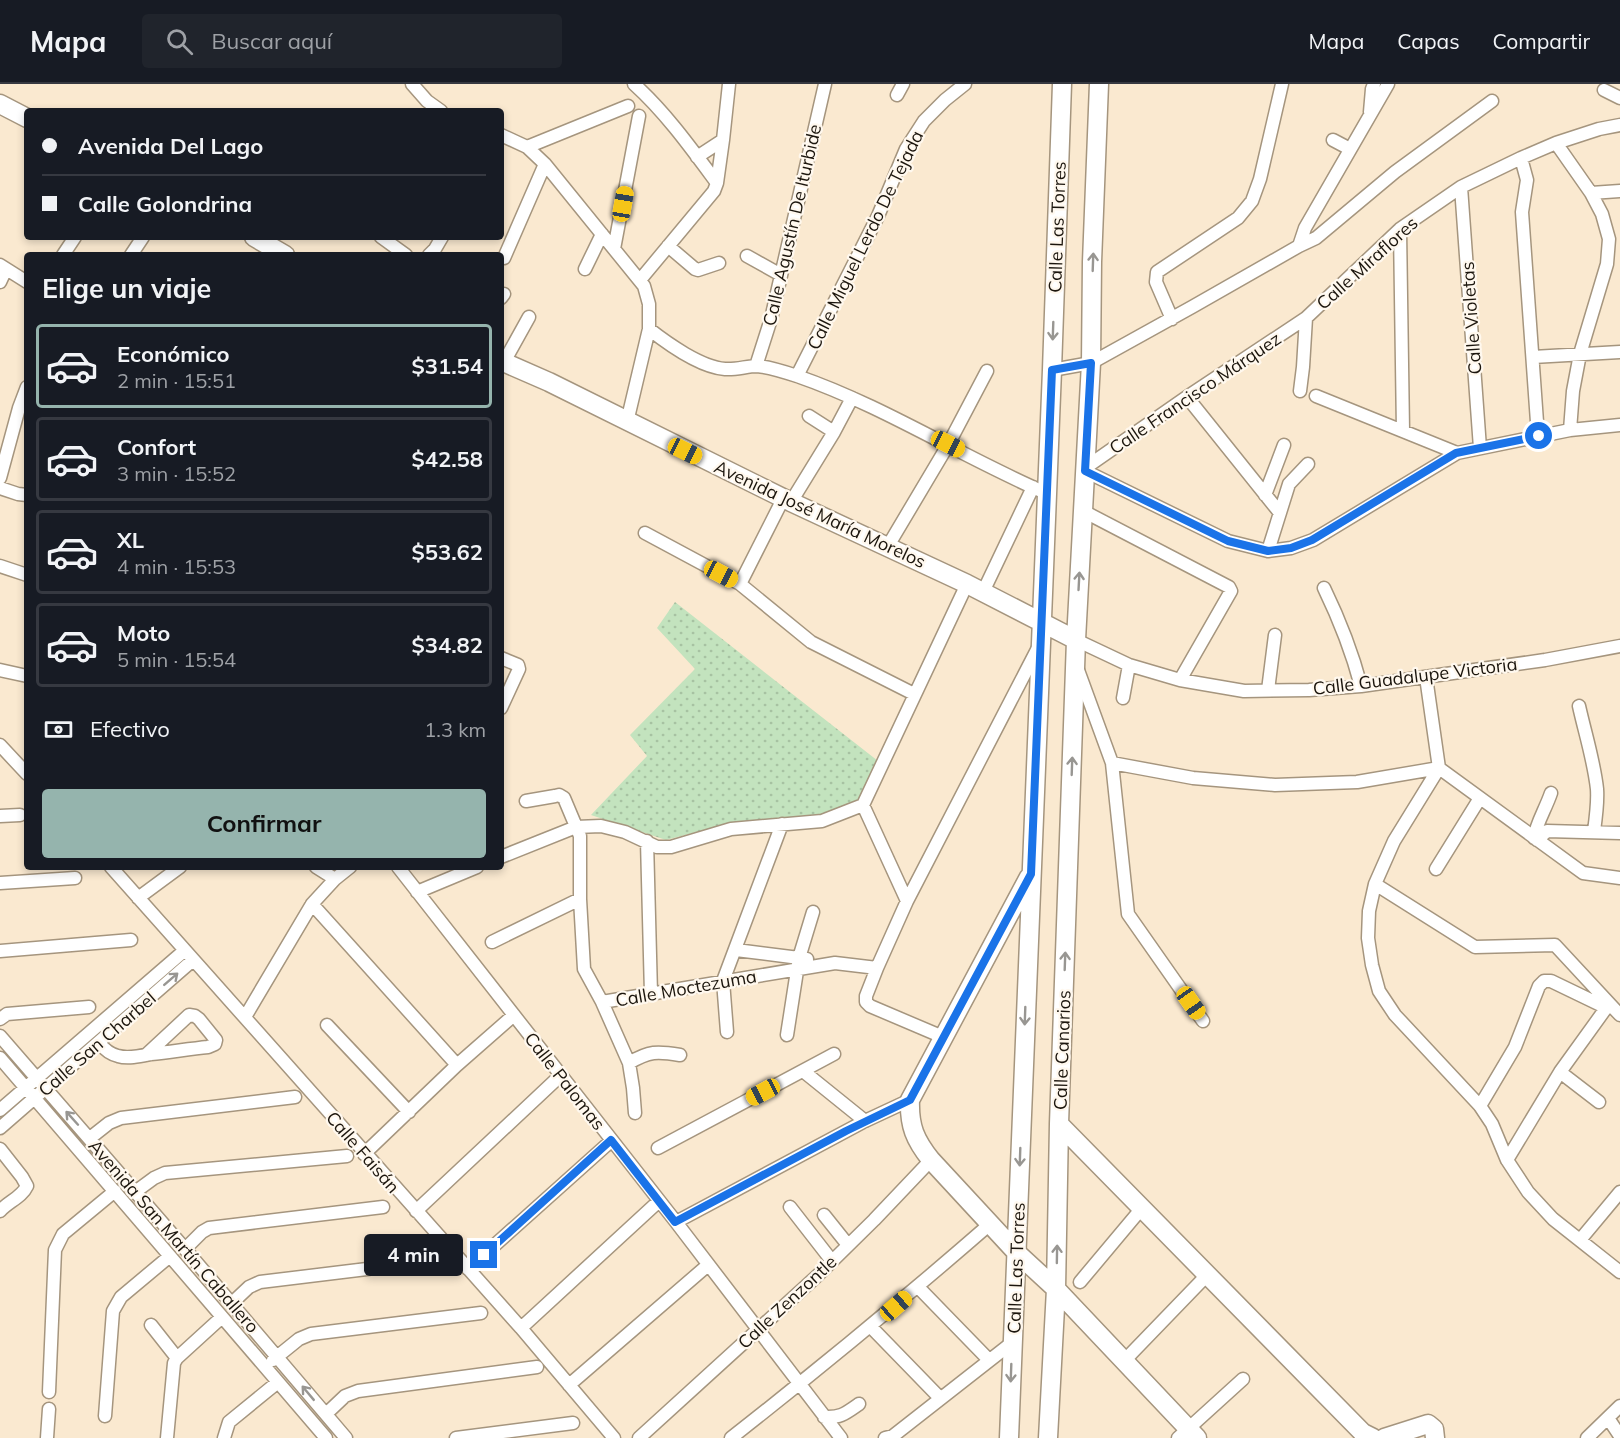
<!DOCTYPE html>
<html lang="es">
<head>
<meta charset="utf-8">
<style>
	:root { --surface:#171b24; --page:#20242c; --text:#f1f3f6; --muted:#9ea1a6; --line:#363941; --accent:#95b4ad }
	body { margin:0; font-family:Mulish,sans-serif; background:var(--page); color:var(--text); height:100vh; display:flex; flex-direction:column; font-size:22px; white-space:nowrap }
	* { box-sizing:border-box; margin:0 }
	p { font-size:20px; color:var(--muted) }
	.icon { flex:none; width:33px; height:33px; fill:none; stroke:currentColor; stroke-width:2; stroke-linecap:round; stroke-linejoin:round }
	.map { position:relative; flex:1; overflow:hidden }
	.drawer { position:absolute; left:24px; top:168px; width:480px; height:618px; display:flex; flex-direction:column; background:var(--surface); border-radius:6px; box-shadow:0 3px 9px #0003 }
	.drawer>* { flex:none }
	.top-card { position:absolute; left:24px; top:24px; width:480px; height:132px; border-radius:6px; box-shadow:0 3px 9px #0003; display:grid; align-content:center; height:132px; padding:0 18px; background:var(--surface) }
	.end { position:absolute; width:27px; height:27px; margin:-14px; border:8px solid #1a73e8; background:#fff; box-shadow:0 0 0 3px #fff }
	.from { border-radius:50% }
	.bubble { position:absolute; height:42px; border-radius:6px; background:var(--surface); box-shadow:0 3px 9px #0003; font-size:20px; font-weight:700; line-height:42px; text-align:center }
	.car { position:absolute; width:18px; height:36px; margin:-18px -9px; border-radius:8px; box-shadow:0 0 4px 2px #0007; background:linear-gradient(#f5c518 24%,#345 0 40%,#f5c518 0 76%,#345 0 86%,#f5c518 0) }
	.top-card b { display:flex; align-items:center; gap:21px; height:57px; font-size:22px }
	.top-card b+b { border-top:2px solid var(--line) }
	.top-card i { width:15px; height:15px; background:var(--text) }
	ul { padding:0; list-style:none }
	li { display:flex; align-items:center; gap:18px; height:84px; margin:0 12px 9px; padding:0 6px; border:3px solid var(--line); border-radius:6px }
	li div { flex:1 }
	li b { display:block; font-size:22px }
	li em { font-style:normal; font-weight:700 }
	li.current { border-color:var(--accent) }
	li>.icon { width:54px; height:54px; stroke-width:1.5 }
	h2 { padding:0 18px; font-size:27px; line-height:72px }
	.pay { display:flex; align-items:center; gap:15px; height:66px; padding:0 18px; font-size:22px }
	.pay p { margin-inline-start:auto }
	.action { display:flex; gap:12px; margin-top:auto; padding:12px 18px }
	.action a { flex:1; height:69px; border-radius:6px; background:var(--accent); color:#111; font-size:24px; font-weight:700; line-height:69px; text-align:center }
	header { display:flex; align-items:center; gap:36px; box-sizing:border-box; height:84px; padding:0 30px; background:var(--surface); border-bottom:2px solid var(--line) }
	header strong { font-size:28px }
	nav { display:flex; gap:33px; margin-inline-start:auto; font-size:21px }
	.search { width:420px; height:54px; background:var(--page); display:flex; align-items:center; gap:15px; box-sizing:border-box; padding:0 21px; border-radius:6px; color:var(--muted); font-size:22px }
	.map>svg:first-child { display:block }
	.grass { fill:url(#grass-dots) }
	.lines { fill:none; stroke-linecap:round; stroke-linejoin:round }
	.street-casing { stroke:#a5957e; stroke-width:15 }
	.secondary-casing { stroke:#a5957e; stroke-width:21 }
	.street { stroke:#fff; stroke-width:12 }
	.secondary { stroke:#fff; stroke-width:18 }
	.oneway { stroke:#989692 }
	.route { stroke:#1a73e8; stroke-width:8 }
	.labels { text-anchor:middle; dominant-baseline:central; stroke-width:4.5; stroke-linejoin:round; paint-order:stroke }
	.street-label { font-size:18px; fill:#1b150d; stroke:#fff8ee }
</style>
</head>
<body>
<header>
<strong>Mapa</strong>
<div class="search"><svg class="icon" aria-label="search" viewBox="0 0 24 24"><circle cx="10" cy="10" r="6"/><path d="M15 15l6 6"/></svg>Buscar aquí</div>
<nav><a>Mapa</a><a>Capas</a><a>Compartir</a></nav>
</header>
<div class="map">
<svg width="1620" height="1354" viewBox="0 0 1620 1354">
	<defs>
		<pattern id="grass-dots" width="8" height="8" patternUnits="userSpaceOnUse" patternTransform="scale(1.5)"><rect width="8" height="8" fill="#c3e3be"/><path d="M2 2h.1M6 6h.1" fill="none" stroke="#a7c2a2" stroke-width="1.8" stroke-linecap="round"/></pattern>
	</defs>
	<rect width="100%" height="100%" fill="#fae9d0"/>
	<path class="grass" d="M675 518 878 677 858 717 829 730 734 738 666 756 591 731 647 672 630 651 695 585 657 544Z"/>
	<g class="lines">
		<g class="street-casing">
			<path id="street" d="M412 0 427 17 441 27
				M634 0C666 29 691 64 717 99
				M1604 6 1620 14
				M897 11 903 0
				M1370 28 1372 5 1374 0
				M501 51 527 63 545 80 644 202 649 220V245L627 338
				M1333 56 1350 65
				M1556 59 1591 109 1602 130 1609 155 1607 180 1580 270 1573 307 1570 346
				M527 63 628 22
				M697 73 723 56
				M1521 74 1527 96 1522 128 1538 352
				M1461 103 1480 364
				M1591 109 1620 107
				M1400 145 1403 347
				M381 153 406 171
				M668 162 695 185 698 186 719 179
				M1299 162 1305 144 1388 0
				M614 165 639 32
				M63 171 75 153
				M131 171 143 153
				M429 171 435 165 442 153
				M747 172 781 191
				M504 174 545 80
				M0 181 27 198
				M585 185 602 150
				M640 196 714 107 717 99 723 56 729 0
				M0 198 6 185
				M501 214 504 210
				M1172 235 1156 198 1157 188 1238 134 1252 117 1260 95 1282 0
				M649 245C668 260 701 283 725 285 736 286 747 282 757 282 770 283 785 288 797 292 884 322 962 373 1046 409
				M1533 273 1620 268
				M504 278 529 233
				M756 282 771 235 825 0
				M1052 286 1091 279 1192 223 1299 162 1316 154 1395 88 1492 17
				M797 292 878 132 906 65 924 37 945 16 965 0
				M1300 307 1303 283 1306 234
				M1316 312 1457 369
				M1187 313 1280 429
				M809 332 834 348
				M1085 384 1187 313 1306 234 1400 145 1461 103 1521 74 1556 59 1599 45 1620 41
				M1085 387 1228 457 1268 467 1291 464 1313 456 1457 369 1570 346 1620 341
				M0 394 19 324 27 303
				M0 404 18 410 27 411
				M1265 411 1284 361
				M791 418 834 348 852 314
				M1083 427 1229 503 1231 507 1180 596
				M645 449 740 500 811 558 914 610
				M888 462 948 361 987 287
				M1268 467 1289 400 1308 380
				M0 482 27 491
				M740 500 783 415
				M1324 504C1340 537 1352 568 1361 602
				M983 508 1033 403
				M1076 556 1129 581 1180 596 1244 607 1309 606 1361 602 1545 576 1620 562
				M501 574 518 581 519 585 501 624
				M0 586 27 592
				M1078 586 1112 679 1193 694 1275 701 1357 698 1439 684 1583 789 1620 794
				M1426 593 1439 684 1394 757 1375 800 1369 827 1368 854 1372 881 1379 907 1395 931 1480 1022 1492 1040 1507 1076 1528 1108 1553 1135 1620 1188
				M1268 606 1275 551
				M1123 614 1129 581
				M1579 622C1585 649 1594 677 1597 705 1598 719 1596 733 1594 747
				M0 661 27 690
				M1112 679 1128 830 1203 937
				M526 717 555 712 559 711 564 714 580 752V815L584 885 602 918 629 979 633 1004 635 1029
				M863 721 907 817
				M0 732 20 731
				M1534 754C1536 740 1546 724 1551 709
				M1537 756 1547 747 1620 749
				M647 757 651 910
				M501 773 576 743 601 742 625 748 657 763H671L731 745 822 737 863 721 967 500
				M111 783 521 1244 614 1354
				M316 783 335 795
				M398 783 676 1138 841 1354
				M1436 785 1480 714
				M0 799 75 794
				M1375 800 1475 863 1555 861 1620 931
				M417 808 477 783
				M138 814 180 783
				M312 820 457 981
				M492 858 580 815
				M736 866 807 875
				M0 867 131 856
				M602 918 835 879 877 884
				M245 933 312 820 335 795 350 783
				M0 935 7 930 89 923
				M327 941 409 1028
				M727 948 723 897 782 740
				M787 951 799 874 813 828
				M0 952 185 1165 346 1354
				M943 953 870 922 866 918V912L877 884 907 817 1039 562
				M99 959C104 965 109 970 118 972 128 975 141 972 151 970 170 968 189 965 208 963L215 960 216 956 199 935 195 932 189 931 146 971
				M0 974 326 1354
				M629 979C649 967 657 967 680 971
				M803 987 865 1037
				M1560 988 1599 1018
				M1480 1022 1515 963 1539 902 1544 897H1551L1607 924
				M0 1026 184 867
				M0 1044 193 876
				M90 1054 109 1039 121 1034 295 1013
				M658 1064 834 970
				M0 1065 22 1093 27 1102C22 1113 8 1118 0 1127
				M364 1070 457 981 514 931
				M1507 1076 1560 988 1609 920
				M135 1108 154 1094 165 1089 347 1072
				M790 1123 832 1177
				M416 1127 561 991
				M824 1131 848 1161
				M676 1138 865 1037 910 1016
				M1580 1156 1620 1108
				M185 1165 202 1148 209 1144 383 1123
				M468 1185 611 1057
				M1080 1198 1142 1124
				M918 1203 989 1276
				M232 1219 249 1203 260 1198 441 1176
				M151 1241 177 1274
				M871 1243 940 1314
				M521 1244 659 1117
				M273 1276 299 1255 311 1250 481 1229
				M1124 1277 1208 1190
				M569 1301 708 1181
				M49 1308 55 1166 63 1150 115 1107
				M326 1330 345 1312 358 1307 537 1283
				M105 1332 113 1227 121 1213 170 1172
				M824 1333C841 1334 846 1329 859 1320
				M1608 1334 1620 1352
				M47 1354 49 1325
				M167 1354 174 1279 177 1274 222 1233
				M224 1354 229 1338 278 1298
				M456 1354 573 1339
				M639 1354 817 1192 874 1136 931 1076
				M731 1354C819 1285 905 1214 990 1140
				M885 1354 893 1352 1013 1258
				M1178 1354 1243 1295
				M1587 1354 1620 1322"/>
		</g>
		<g class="secondary-casing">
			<path id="secondary" d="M0 20 27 34
				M254 153 285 171
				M501 277 549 298 791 418 967 500 1076 556
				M1029 793 910 1016C909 1042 915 1056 931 1076L1017 1169 1056 1205 1197 1354
				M1059 1040 1363 1349 1373 1354
				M1009 1354 1052 286 1062 0
				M1048 1354 1056 1205 1059 1040 1076 556 1091 279 1092 178 1099 0
				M1384 1354 1428 1340 1434 1345 1435 1354"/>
		</g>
		<use href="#street" class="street"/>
		<use href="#secondary" class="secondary"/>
	</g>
	<defs><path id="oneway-shaft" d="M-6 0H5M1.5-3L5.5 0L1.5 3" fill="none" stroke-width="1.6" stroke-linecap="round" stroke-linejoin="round" transform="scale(1.5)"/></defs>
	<g class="oneway">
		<use href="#oneway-shaft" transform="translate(1093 178) rotate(-88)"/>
		<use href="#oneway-shaft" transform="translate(1053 247) rotate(92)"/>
		<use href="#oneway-shaft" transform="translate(1079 497) rotate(-87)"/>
		<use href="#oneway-shaft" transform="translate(1072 682) rotate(-88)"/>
		<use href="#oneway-shaft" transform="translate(1065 877) rotate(-88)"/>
		<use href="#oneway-shaft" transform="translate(171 895) rotate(-41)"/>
		<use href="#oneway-shaft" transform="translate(1025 932) rotate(92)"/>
		<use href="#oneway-shaft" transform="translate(72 1034) rotate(-132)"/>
		<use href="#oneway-shaft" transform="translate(1020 1073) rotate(92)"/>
		<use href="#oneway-shaft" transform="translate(1057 1170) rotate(-89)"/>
		<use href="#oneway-shaft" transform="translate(1011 1289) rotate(92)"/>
		<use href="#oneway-shaft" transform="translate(308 1309) rotate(-130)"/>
	</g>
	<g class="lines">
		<path class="route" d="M484 1171 611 1056 675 1138 846 1047 910 1016 1031 790 1052 286 1091 279 1085 387 1228 457 1268 467 1291 464 1312 456 1456 369 1539 352"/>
	</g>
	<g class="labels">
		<g class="street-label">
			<text transform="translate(792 141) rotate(-77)">Calle Agustín De Iturbide</text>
			<text transform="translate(1057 143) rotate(-88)">Calle Las Torres</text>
			<text transform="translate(865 156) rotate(-64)">Calle Miguel Lerdo De Tejada</text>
			<text transform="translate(1367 179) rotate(-42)">Calle Miraflores</text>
			<text transform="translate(1471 234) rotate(-94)">Calle Violetas</text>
			<text transform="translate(1195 309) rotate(-34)">Calle Francisco Márquez</text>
			<text transform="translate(820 430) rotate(25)">Avenida José María Morelos</text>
			<text transform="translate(1415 592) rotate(-7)">Calle Guadalupe Victoria</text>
			<text transform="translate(686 904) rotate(-10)">Calle Moctezuma</text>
			<text transform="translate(97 960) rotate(-41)">Calle San Charbel</text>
			<text transform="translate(1062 966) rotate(-88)">Calle Canarios</text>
			<text transform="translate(565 997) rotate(52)">Calle Palomas</text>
			<text transform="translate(363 1068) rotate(49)">Calle Faisán</text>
			<text transform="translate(174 1152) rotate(49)">Avenida San Martín Caballero</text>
			<text transform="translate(1016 1184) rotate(-88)">Calle Las Torres</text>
			<text transform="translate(787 1218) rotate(-43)">Calle Zenzontle</text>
		</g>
	</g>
</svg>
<i class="end from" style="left:1539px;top:352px"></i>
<i class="end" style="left:484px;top:1171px"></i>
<div class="bubble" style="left:364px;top:1150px;width:99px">4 min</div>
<i class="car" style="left:623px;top:120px;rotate:10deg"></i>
<i class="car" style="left:948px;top:360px;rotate:117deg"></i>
<i class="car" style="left:685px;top:367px;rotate:116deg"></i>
<i class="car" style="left:721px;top:490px;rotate:118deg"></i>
<i class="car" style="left:1191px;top:919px;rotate:145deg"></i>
<i class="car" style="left:763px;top:1008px;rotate:242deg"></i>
<i class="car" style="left:896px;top:1222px;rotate:49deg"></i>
<div class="top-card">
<b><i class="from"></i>Avenida Del Lago</b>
<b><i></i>Calle Golondrina</b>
</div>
<section class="drawer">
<h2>Elige un viaje</h2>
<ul>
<li class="current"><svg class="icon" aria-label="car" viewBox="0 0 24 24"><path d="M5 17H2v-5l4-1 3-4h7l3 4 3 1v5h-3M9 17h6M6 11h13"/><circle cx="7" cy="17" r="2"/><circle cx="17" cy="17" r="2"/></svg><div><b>Económico</b><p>2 min · 15:51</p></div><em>$31.54</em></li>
<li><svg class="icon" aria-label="car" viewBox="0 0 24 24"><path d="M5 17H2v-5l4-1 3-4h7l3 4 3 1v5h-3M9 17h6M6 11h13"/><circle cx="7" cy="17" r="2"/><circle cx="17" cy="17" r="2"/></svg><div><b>Confort</b><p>3 min · 15:52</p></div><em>$42.58</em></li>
<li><svg class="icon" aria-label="car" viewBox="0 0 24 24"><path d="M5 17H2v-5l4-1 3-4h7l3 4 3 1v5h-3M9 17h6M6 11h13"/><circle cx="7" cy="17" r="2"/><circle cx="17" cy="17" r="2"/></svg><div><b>XL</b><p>4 min · 15:53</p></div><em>$53.62</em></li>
<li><svg class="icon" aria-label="car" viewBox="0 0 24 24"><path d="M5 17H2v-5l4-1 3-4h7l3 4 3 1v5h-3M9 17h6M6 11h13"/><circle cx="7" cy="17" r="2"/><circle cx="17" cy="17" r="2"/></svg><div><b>Moto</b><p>5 min · 15:54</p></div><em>$34.82</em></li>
</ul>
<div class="pay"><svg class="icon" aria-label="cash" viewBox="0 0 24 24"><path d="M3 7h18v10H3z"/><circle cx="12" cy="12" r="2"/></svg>Efectivo<p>1.3 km</p></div>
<div class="action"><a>Confirmar</a></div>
</section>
</div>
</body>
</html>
